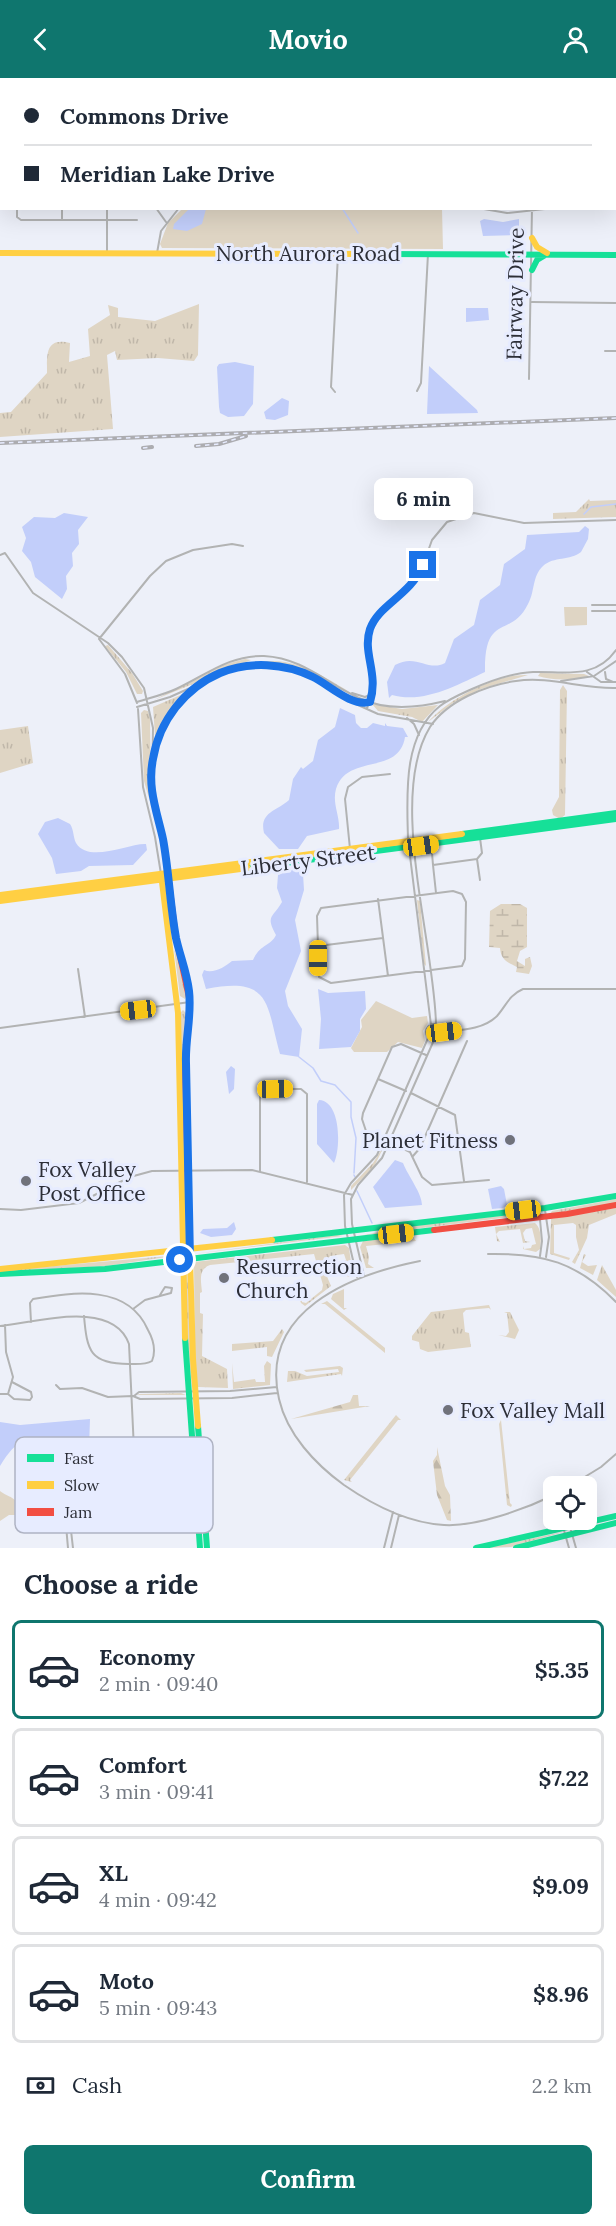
<!DOCTYPE html>
<html lang="en">
<head>
<meta charset="utf-8">
<style>
	:root { --surface:#fff; --page:#f2f2f3; --text:#1f2937; --muted:#747a83; --line:#e0e1e3; --accent:#0f766e }
	body { margin:0; font-family:Lora,serif; background:var(--page); color:var(--text); height:100vh; display:flex; flex-direction:column; font-size:22px; white-space:nowrap }
	* { box-sizing:border-box; margin:0 }
	p { font-size:20px; color:var(--muted) }
	.icon { flex:none; width:33px; height:33px; fill:none; stroke:currentColor; stroke-width:2; stroke-linecap:round; stroke-linejoin:round }
	.map { position:relative; height:1470px; overflow:hidden }
	.sheet { display:flex; flex-direction:column; background:var(--surface); flex:1 }
	.sheet>* { flex:none }
	.guide { position:absolute; left:0px; top:0px; width:616px; height:132px; box-shadow:0 6px 24px #0002; display:grid; align-content:center; height:132px; padding:0 24px; background:var(--surface) }
	.buttons { position:absolute; left:543px; top:1398px; display:grid; gap:12px }
	.buttons a { display:grid; place-items:center; width:54px; height:54px; border-radius:9px; background:var(--surface); box-shadow:0 6px 24px #0002; font-size:30px }
	.end { position:absolute; width:27px; height:27px; margin:-14px; border:8px solid #1a73e8; background:#fff; box-shadow:0 0 0 3px #fff }
	.from { border-radius:50% }
	.bubble { position:absolute; height:42px; border-radius:9px; background:var(--surface); box-shadow:0 6px 24px #0002; font-size:20px; font-weight:800; line-height:42px; text-align:center }
	.car { position:absolute; width:18px; height:36px; margin:-18px -9px; border-radius:8px; box-shadow:0 0 4px 2px #0007; background:linear-gradient(#f5c518 24%,#345 0 40%,#f5c518 0 76%,#345 0 86%,#f5c518 0) }
	.guide b { display:flex; align-items:center; gap:21px; height:57px; font-size:22px }
	.guide b+b { border-top:2px solid var(--line) }
	.guide i { width:15px; height:15px; background:var(--text) }
	ul { padding:0; list-style:none }
	li { display:flex; align-items:center; gap:18px; height:99px; margin:0 12px 9px; padding:0 12px; border:3px solid var(--line); border-radius:9px }
	li div { flex:1 }
	li b { display:block; font-size:22px }
	li em { font-style:normal; font-weight:800 }
	li.on { border-color:var(--accent) }
	li>.icon { width:54px; height:54px; stroke-width:1.5 }
	h2 { padding:0 24px; font-size:27px; line-height:72px }
	.pay { display:flex; align-items:center; gap:15px; height:66px; padding:0 24px; font-size:22px }
	.pay p { margin-inline-start:auto }
	.primary-button { display:flex; gap:12px; margin-top:auto; padding:12px 24px }
	.primary-button a { flex:1; height:69px; border-radius:9px; background:var(--accent); color:#fff; font-size:24px; font-weight:800; line-height:69px; text-align:center }
	header { display:flex; justify-content:space-between; align-items:center; height:78px; padding:0 24px; background:var(--accent); color:#fff; font-size:27px; font-weight:800 }
	.map>svg:first-child { display:block }
	.grass { fill:url(#grass-tufts) }
	.forest { fill:url(#forest-firs) }
	.wetland { fill:url(#wetland-marsh) }
	.park { fill:#dfd5c4 }
	.water { fill:#c2cefa }
	.lines { fill:none; stroke-linecap:round; stroke-linejoin:round }
	.stream { stroke:#c2cefa; stroke-width:1.5 }
	.street { stroke:#b2b3b3; stroke-width:2 }
	.fast { stroke:#16e098; stroke-width:6 }
	.slow { stroke:#ffcf43; stroke-width:6 }
	.jam { stroke:#f24e42; stroke-width:6 }
	.rail-casing { stroke:#acacb0; stroke-width:4 }
	.rail { stroke:#e7ecff; stroke-width:1.5; stroke-dasharray:4.5; stroke-linecap:butt }
	.route { stroke:#1a73e8; stroke-width:8 }
	.poi-dot { fill:#70727b; stroke:#e7ecff; stroke-width:2 }
	.labels { text-anchor:middle; dominant-baseline:central; stroke-width:6; stroke-linejoin:round; paint-order:stroke }
	.street-label { font-size:21px; fill:#2c2e37; stroke:#e7ecff }
	.poi-label { font-size:21px; fill:#2c2e37; stroke:#e7ecff; text-anchor:start }
	.key { fill:#e7ecff; stroke:#afb3c3; stroke-width:1.5 }
	.key-label { font-size:16px; fill:#2c2e37 }
</style>
</head>
<body>
<header><svg class="icon" aria-label="back" viewBox="0 0 24 24"><path d="M15 5l-7 7 7 7"/></svg>Movio<svg class="icon" aria-label="person" viewBox="0 0 24 24"><circle cx="12" cy="8" r="4"/><path d="M4 21q1-7 8-7t8 7"/></svg></header>
<div class="map">
<svg width="616" height="1470" viewBox="0 0 616 1470">
	<defs>
		<pattern id="grass-tufts" width="24" height="20" patternUnits="userSpaceOnUse" patternTransform="scale(1.5)"><rect width="24" height="20" fill="#dfd5c4"/><path d="M3 7l-1-3M5 7V3M7 7l1-3M15 17l-1-3M17 17v-4M19 17l1-3" fill="none" stroke="#c0b7a9"/></pattern>
		<pattern id="forest-firs" width="22" height="20" patternUnits="userSpaceOnUse" patternTransform="scale(1.5)"><rect width="22" height="20" fill="#dfd5c4"/><path d="M5 1l3.5 6h-7zM16 11l3.5 6h-7z" fill="#c0b7a9"/></pattern>
		<pattern id="wetland-marsh" width="20" height="14" patternUnits="userSpaceOnUse" patternTransform="scale(1.5)"><rect width="20" height="14" fill="#dfd5c4"/><path d="M1 5h8M5 5V1M11 12h8M15 12V8" fill="none" stroke="#c0b7a9"/></pattern>
	</defs>
	<rect width="100%" height="100%" fill="#edf0f9"/>
	<path class="grass" d="M199 226 198 277 194 283 158 280 117 282 115 273 107 277 113 351 0 359V335L11 334 47 295C47 277 45 259 70 265L69 284 90 278 88 251 110 237 108 227 118 230V239L155 243Z
		M589 421 590 423 616 422V439L553 441V435L576 434Z
		M108 567 132 595 143 613 142 616H137L126 594 105 568Z
		M245 581 251 582 154 622 222 587Z
		M261 584C299 577 335 606 366 624L299 591Z
		M540 595 584 596 589 598C574 602 553 603 538 598Z
		M528 597 481 611 453 625 428 644C448 621 497 595 528 597Z
		M563 607 567 613 565 737 560 741 553 737 552 732 559 719 560 612Z
		M185 615 155 658 153 629Z
		M372 626 402 631 438 627 422 644 412 639 378 633Z
		M144 632 148 633 150 639 151 727 144 703 141 635Z
		M28 648 33 685 0 695V652Z
		M155 798 0 821V819Z
		M417 822 420 823 426 888 424 886Z
		M174 871 183 894 188 917 185 921 180 918Z
		M183 932 186 935 184 1018 180 990V935Z
		M385 1066 374 1089 351 1112V1108L373 1085Z
		M183 1100 187 1126 186 1167Z
		M616 1121V1125L550 1136 552 1133Z
		M616 1130V1136L589 1147 587 1160 575 1186 572 1184 579 1172 576 1159V1147L573 1145 554 1147V1175L570 1180 569 1182 550 1176 551 1141Z
		M526 1135 534 1136 359 1158 410 1148Z
		M535 1145C542 1151 541 1163 540 1171L536 1174 523 1171V1168L524 1171 531 1170 532 1167 536 1166 532 1150 526 1151 523 1155 525 1163 530 1164 523 1165 520 1151 499 1153 496 1156 500 1164 497 1163 495 1149Z
		M337 1157 343 1158 193 1176Z
		M412 1157 416 1163 366 1168 369 1179 368 1186 374 1190H366L360 1169 363 1163Z
		M345 1167 349 1170 353 1198 348 1199 339 1184 346 1182 344 1176 330 1178 323 1189 331 1208 305 1228 301 1225 298 1217H302V1224L306 1225 322 1212 323 1207 314 1176 210 1187C198 1191 201 1203 202 1214L200 1215V1235L203 1236 202 1278 227 1291 228 1310 198 1309 195 1305 194 1184Z
		M584 1176 586 1177 582 1184 588 1188 597 1187 593 1197 580 1190Z
		M180 1177 106 1188 0 1194 8 1192Z
		M187 1186 192 1307V1310L187 1261 185 1187Z
		M602 1187 616 1212V1219L597 1202Z
		M344 1211V1230H347L344 1232 331 1221 333 1216Z
		M327 1223 385 1270V1275L325 1226H321Z
		M489 1227 491 1232 489 1230 466 1232 463 1235 465 1254 469 1255 471 1269 428 1274 420 1271 419 1264 412 1262V1258L431 1234Z
		M504 1234H510L519 1252 515 1261 498 1257 506 1258 509 1254 507 1235Z
		M282 1251 284 1254 272 1279 267 1278V1269L232 1273V1266L273 1263Z
		M267 1283 271 1286 270 1307 233 1311 232 1285 234 1304 255 1301 256 1304H265L264 1288Z
		M340 1288 343 1290 342 1298 341 1296 287 1304 288 1293H295L307 1298 339 1294 338 1291 306 1294 304 1292Z
		M181 1315 186 1317H136L140 1316Z
		M191 1322 206 1470 198 1429Z
		M396 1337 401 1342H398L350 1402 352 1404 344 1402Z
		M501 1342 510 1425 512 1427 511 1429 507 1427 499 1346Z
		M563 1454 511 1469 485 1470Z"/>
	<path class="forest" d="M353 1317H358L359 1328H370L291 1341 350 1324Z
		M437 1369 445 1408 450 1417 451 1443 447 1442 437 1417 433 1383 437 1377Z"/>
	<path class="wetland" d="M501 826H520L527 830V869L520 873 517 883 525 888V881L530 879 532 888 529 896 516 894 517 889C507 884 501 882 500 870L489 869 490 833Z"/>
	<path class="park" d="M182 131H442L443 171 162 170 160 166 168 145Z
		M564 529H587V547L565 548Z
		M376 923 412 940 427 938 428 945 423 953 425 963 422 970 398 964 387 974H354L351 970 362 949 361 942Z
		M0 1413C9 1420 17 1418 19 1432L16 1437H9L0 1443Z"/>
	<path class="water" d="M190 130 206 131 202 146 187 153 173 151 174 146Z
		M484 141 503 144 519 141V157L483 158 480 143Z
		M466 230H488L489 242 466 244Z
		M235 284 254 288 253 326 244 338 228 339 220 335 219 329 217 289 219 286Z
		M429 288 477 332 478 335 427 336Z
		M282 320 289 323 288 337 275 342 266 341 264 334Z
		M64 435 88 439 78 452 79 466 72 475 73 488 66 498 67 511 62 521 35 499 31 484 22 473 26 460 22 449 34 439 55 440Z
		M585 448 589 451 588 461 581 474C570 483 554 478 543 488 532 498 535 514 528 526 511 561 484 534 485 594 457 607 424 626 392 617L389 620 387 604 395 587C416 575 428 594 445 585L454 561 474 547 480 522 500 507 504 486 525 471 527 457 579 454Z
		M340 630 355 637 356 645 361 650H367L373 645 385 648V645L387 648 403 650 408 659H405C399 698 347 675 336 711 332 725 340 738 339 751L307 758 298 771H279L264 755C259 734 277 733 289 722L293 701 301 689 303 691 313 683 318 662 335 649Z
		M58 740 70 746C74 752 73 759 76 765 89 786 129 765 146 766L147 772 133 787 89 788 81 793 56 796 52 780 38 756 45 744Z
		M300 789 303 796 304 812 295 842 301 873 285 913 288 928 302 951 299 979 280 976C266 926 272 898 206 911L202 897 204 892C213 896 225 889 232 883L253 882C260 866 271 868 276 857 265 837 273 840 282 824L277 810 278 797Z
		M318 911 328 915 365 913 366 931 360 941V953L351 969 319 971 321 941Z
		M231 988 235 991 234 1011 229 1016 226 994Z
		M319 1022C341 1023 341 1070 334 1085L317 1066V1026Z
		M395 1082 403 1085C408 1098 422 1115 422 1127L385 1130 373 1109Z
		M501 1108 504 1111 507 1127 503 1130 492 1131 488 1111Z
		M234 1144 236 1151 232 1157 211 1159 200 1155 203 1151 227 1150Z
		M90 1341 89 1370 61 1372 55 1362C23 1363 18 1359 0 1388V1344L20 1347Z"/>
	<g class="lines">
		<path class="stream" d="M342 130 358 155
			M584 436 591 429 616 426
			M299 979 313 990 321 1003 335 1007 351 1024V1039L356 1060 354 1095
			M354 1097 355 1099
			M357 1113 372 1145"/>
		<path class="street" d="M188 0 189 2
			M225 0 226 2
			M282 0 284 2
			M481 0 482 2
			M615 0 616 25
			M287 2 289 0
			M464 2H465
			M504 2 506 0
			M17 130V139L21 142H137
			M156 130 166 144
			M478 130 507 135 554 130
			M62 142V130
			M157 175 161 153 179 130
			M107 176V130
			M532 224 616 225
			M605 273H616
			M529 301 532 130
			M417 313 421 305 428 176
			M335 314 331 309 338 177
			M0 477 5 475 33 515 108 565 122 579 144 610 153 650 152 715 168 795
			M592 527H616
			M592 533H616
			M99 561 125 596 137 625
			M99 561 150 498 166 483 193 472 232 466 243 468
			M587 594 601 604H616
			M605 594 606 601 613 604
			M561 603 594 598 616 583
			M352 615 365 619 372 616
			M350 620 367 625
			M137 624C149 620 163 617 176 611 206 597 229 577 264 578 303 580 326 605 359 620 386 633 417 630 445 623
			M137 629 170 619 228 593 266 587 306 596 358 627 378 636 433 646
			M138 631 143 709 155 759 161 796
			M367 631 374 605 368 565 371 548 380 534 412 507 422 490 432 462 447 444 474 435 524 445 616 442
			M407 640 414 646 419 657
			M155 671 171 636 196 610
			M408 761C407 719 402 658 440 628 449 621 461 616 472 611 492 602 511 595 533 594 565 593 595 602 616 572
			M409 770 431 947
			M350 771 345 721 348 709 362 699 390 696
			M432 775 433 787
			M477 781 480 802
			M453 813 462 816 466 824 465 881 462 888 331 905 319 899 317 838 321 830Z
			M436 815 433 787 477 781 482 775 480 760
			M378 821 388 898
			M318 868 383 860
			M78 891 85 939
			M426 954a8 8 0 1 1 16 0a8 8 0 1 1-16 0Z
			M436 947C435 866 387 719 430 649 447 623 486 607 516 603 550 598 582 611 616 610
			M0 950 190 924
			M442 954C460 952 483 952 497 938 506 928 509 917 523 911H616
			M426 977 401 966 392 969 363 1035 362 1041 366 1053 410 1074 422 1099 432 1107 489 1102
			M378 1001 406 1013
			M411 1015 455 1037 464 1103
			M413 1078 420 1070 467 963
			M260 1093V1015L265 1011H301L307 1016V1104
			M0 1131 21 1132 79 1125 130 1099 152 1093 252 1092 353 1117
			M539 1131 542 1163 540 1178
			M545 1132 549 1159 546 1179
			M488 1176C543 1175 577 1184 616 1224
			M420 1183C350 1197 259 1233 279 1321 287 1356 315 1386 344 1407 373 1427 408 1445 444 1447 476 1449 525 1431 554 1417
			M364 1198 352 1146 351 1121 358 1107 382 1080 434 962
			M357 1199 345 1148 344 1117 351 1105 377 1077 428 960
			M133 1231 145 1222 171 1215 172 1210 165 1209 160 1217
			M31 1244 30 1225 33 1221C74 1214 128 1206 148 1252 153 1261 156 1273 152 1283 145 1287 137 1286 129 1286 90 1286 87 1273 84 1238
			M0 1248C38 1244 113 1221 129 1266L136 1414C127 1441 87 1434 65 1436L68 1470
			M56 1307 60 1311 82 1310 108 1319 133 1318 140 1321 232 1320 277 1315
			M0 1316H8L13 1299 6 1274 5 1247
			M8 1316 14 1321 30 1322 32 1319 31 1314 12 1304
			M134 1318 139 1314 230 1313 277 1309
			M570 1408 601 1389 616 1376
			M69 1435 73 1470
			M561 1442 569 1470
			M568 1442 576 1470
			M384 1470 393 1434
			M391 1470 399 1437"/>
		<path class="fast" d="M379 176 616 177
			M532 192 537 182 547 176
			M462 756 616 735
			M248 790 616 741
			M272 1162 545 1130 616 1118
			M0 1196 105 1191 434 1152
			M185 1260 200 1470
			M198 1348 207 1470
			M476 1470 616 1438
			M516 1470 616 1445"/>
		<path class="slow" d="M532 160 537 169 547 175
			M0 175 379 176
			M161 796 178 935 185 1260
			M0 817 462 756
			M0 823 248 790
			M188 1113 193 1281 198 1348
			M0 1191 272 1162"/>
		<path class="jam" d="M168 795 176 860 190 924 185 983 188 1113
			M434 1152 567 1136 616 1127"/>
		<g class="rail-casing">
			<path id="rail" d="M0 365 616 340
				M196 368 219 366 246 358
				M143 370 152 369"/>
		</g>
		<use href="#rail" class="rail"/>
	</g>
	<g class="lines">
		<path class="route" d="M180 1182 190 1181C189 1116 187 1050 186 985 185 961 192 937 189 913 187 895 180 878 176 860 170 827 169 794 163 761 157 734 147 709 153 681 159 643 185 610 220 595 249 583 285 585 313 599 328 606 351 629 370 624 379 595 362 575 370 551 379 526 410 518 423 487"/>
	</g>
	<g class="poi-dot">
		<circle cx="510" cy="1062" r="6"/>
		<circle cx="26" cy="1103" r="6"/>
		<circle cx="224" cy="1200" r="6"/>
		<circle cx="448" cy="1332" r="6"/>
	</g>
	<g class="labels">
		<g class="street-label">
			<text x="308" y="175">North Aurora Road</text>
			<text transform="translate(515 216) rotate(-89)">Fairway Drive</text>
			<text transform="translate(308 782) rotate(-7)">Liberty Street</text>
		</g>
		<g class="poi-label">
			<text x="498" y="1062" text-anchor="end">Planet Fitness</text>
			<text x="38" y="1091">Fox Valley<tspan x="38" dy="24">Post Office</tspan></text>
			<text x="236" y="1188">Resurrection<tspan x="236" dy="24">Church</tspan></text>
			<text x="460" y="1332">Fox Valley Mall</text>
		</g>
	</g>
	<rect x="15" y="1359" width="198" height="96" rx="9" class="key"/>
	<rect x="27" y="1376" width="27" height="8" fill="#16e098"/>
	<rect x="27" y="1403" width="27" height="8" fill="#ffcf43"/>
	<rect x="27" y="1430" width="27" height="8" fill="#f24e42"/>
	<g class="key-label">
		<text x="64" y="1386">Fast</text>
		<text x="64" y="1413">Slow</text>
		<text x="64" y="1440">Jam</text>
	</g>
</svg>
<div class="buttons">
<a><svg class="icon" aria-label="locate" viewBox="0 0 24 24"><circle cx="12" cy="12" r="6"/><path d="M12 2v4M12 18v4M2 12h4M18 12h4"/></svg></a>
</div>
<i class="end from" style="left:180px;top:1182px"></i>
<i class="end" style="left:423px;top:487px"></i>
<div class="bubble" style="left:374px;top:400px;width:99px">6 min</div>
<i class="car" style="left:421px;top:768px;rotate:82deg"></i>
<i class="car" style="left:318px;top:880px;rotate:180deg"></i>
<i class="car" style="left:138px;top:932px;rotate:263deg"></i>
<i class="car" style="left:444px;top:954px;rotate:83deg"></i>
<i class="car" style="left:275px;top:1011px;rotate:89deg"></i>
<i class="car" style="left:523px;top:1132px;rotate:263deg"></i>
<i class="car" style="left:396px;top:1156px;rotate:83deg"></i>
<div class="guide">
<b><i class="from"></i>Commons Drive</b>
<b><i></i>Meridian Lake Drive</b>
</div>
</div>
<section class="sheet">
<h2>Choose a ride</h2>
<ul>
<li class="on"><svg class="icon" aria-label="car" viewBox="0 0 24 24"><path d="M5 17H2v-5l4-1 3-4h7l3 4 3 1v5h-3M9 17h6M6 11h13"/><circle cx="7" cy="17" r="2"/><circle cx="17" cy="17" r="2"/></svg><div><b>Economy</b><p>2 min · 09:40</p></div><em>$5.35</em></li>
<li><svg class="icon" aria-label="car" viewBox="0 0 24 24"><path d="M5 17H2v-5l4-1 3-4h7l3 4 3 1v5h-3M9 17h6M6 11h13"/><circle cx="7" cy="17" r="2"/><circle cx="17" cy="17" r="2"/></svg><div><b>Comfort</b><p>3 min · 09:41</p></div><em>$7.22</em></li>
<li><svg class="icon" aria-label="car" viewBox="0 0 24 24"><path d="M5 17H2v-5l4-1 3-4h7l3 4 3 1v5h-3M9 17h6M6 11h13"/><circle cx="7" cy="17" r="2"/><circle cx="17" cy="17" r="2"/></svg><div><b>XL</b><p>4 min · 09:42</p></div><em>$9.09</em></li>
<li><svg class="icon" aria-label="car" viewBox="0 0 24 24"><path d="M5 17H2v-5l4-1 3-4h7l3 4 3 1v5h-3M9 17h6M6 11h13"/><circle cx="7" cy="17" r="2"/><circle cx="17" cy="17" r="2"/></svg><div><b>Moto</b><p>5 min · 09:43</p></div><em>$8.96</em></li>
</ul>
<div class="pay"><svg class="icon" aria-label="cash" viewBox="0 0 24 24"><path d="M3 7h18v10H3z"/><circle cx="12" cy="12" r="2"/></svg>Cash<p>2.2 km</p></div>
<div class="primary-button"><a>Confirm</a></div>
</section>
</body>
</html>
